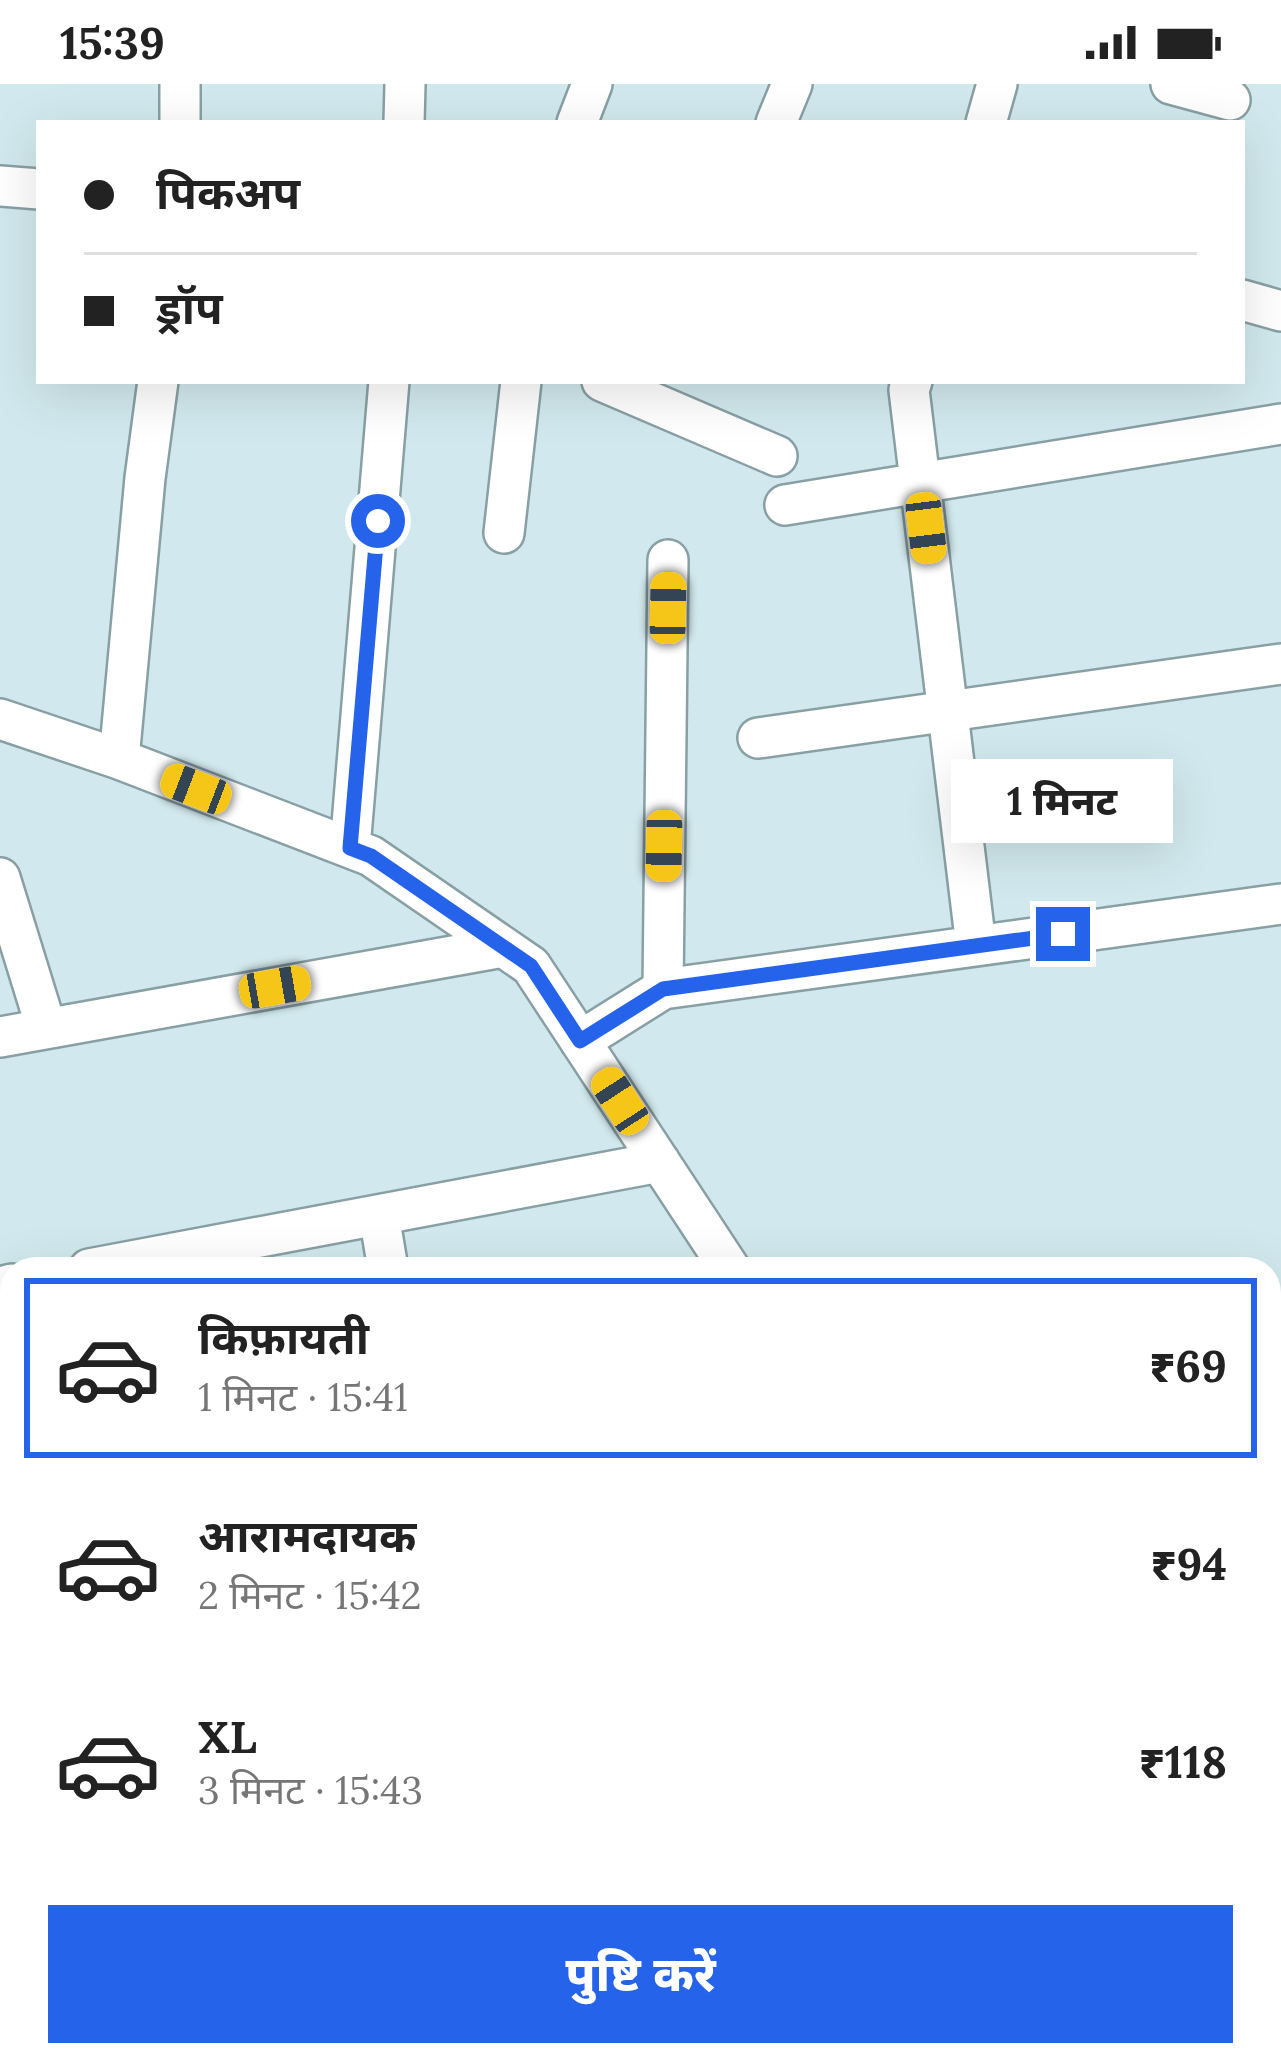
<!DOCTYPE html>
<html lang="hi">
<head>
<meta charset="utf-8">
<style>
	:root { --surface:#fff; --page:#f6f6f6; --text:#222; --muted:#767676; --line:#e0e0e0; --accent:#2563eb }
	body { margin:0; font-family:Lora,"Noto Sans Devanagari",serif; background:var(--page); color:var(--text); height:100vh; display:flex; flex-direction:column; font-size:45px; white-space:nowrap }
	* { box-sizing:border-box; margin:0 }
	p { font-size:39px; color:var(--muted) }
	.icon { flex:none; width:66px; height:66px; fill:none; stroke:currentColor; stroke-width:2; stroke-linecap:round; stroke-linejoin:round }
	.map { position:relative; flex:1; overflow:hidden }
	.side { position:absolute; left:0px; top:1173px; width:1281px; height:810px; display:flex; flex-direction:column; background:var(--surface); border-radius:36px 36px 0 0; box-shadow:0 12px 48px #0002 }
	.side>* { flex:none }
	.guide { position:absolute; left:36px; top:36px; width:1209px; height:264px; border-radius:0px; box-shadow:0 12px 48px #0002; display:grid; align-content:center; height:264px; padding:0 48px; background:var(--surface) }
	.end { position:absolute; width:54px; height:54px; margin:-27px; border:15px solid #2563eb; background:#fff; box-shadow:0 0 0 6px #fff }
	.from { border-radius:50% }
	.bubble { position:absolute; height:84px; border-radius:0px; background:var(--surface); box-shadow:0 12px 48px #0002; font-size:39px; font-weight:800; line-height:84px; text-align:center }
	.car { position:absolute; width:36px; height:72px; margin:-36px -18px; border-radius:15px; box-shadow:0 0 9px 3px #0007; background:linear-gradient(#f5c518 24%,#345 0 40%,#f5c518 0 76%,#345 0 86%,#f5c518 0) }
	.guide b { display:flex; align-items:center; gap:42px; height:114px; font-size:45px }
	.guide b+b { border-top:3px solid var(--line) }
	.guide i { width:30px; height:30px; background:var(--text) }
	ul { padding:21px 0 0; list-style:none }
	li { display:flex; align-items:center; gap:36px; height:180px; margin:0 24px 18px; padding:0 24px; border:6px solid transparent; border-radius:0px }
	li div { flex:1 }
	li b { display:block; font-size:45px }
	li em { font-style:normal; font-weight:800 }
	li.active { border-color:var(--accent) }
	li>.icon { width:108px; height:108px; stroke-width:1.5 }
	.button { display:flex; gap:24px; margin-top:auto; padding:24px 48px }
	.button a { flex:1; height:138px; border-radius:0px; background:var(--accent); color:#fff; font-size:48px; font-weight:800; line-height:138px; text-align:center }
	.status { display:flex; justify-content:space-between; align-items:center; height:84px; padding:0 60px; background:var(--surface); direction:ltr }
	.status svg { height:33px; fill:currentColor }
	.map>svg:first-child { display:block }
	.built { fill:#bee0e6 }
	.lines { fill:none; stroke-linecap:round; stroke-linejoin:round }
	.minor-casing { stroke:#88a0a4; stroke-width:44 }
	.minor { stroke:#fff; stroke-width:39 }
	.route { stroke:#2563eb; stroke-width:15 }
</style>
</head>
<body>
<div class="status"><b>15:39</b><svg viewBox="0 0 49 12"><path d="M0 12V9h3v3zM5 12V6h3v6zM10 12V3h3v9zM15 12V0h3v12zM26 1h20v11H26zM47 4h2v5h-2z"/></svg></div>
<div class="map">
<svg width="1281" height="1983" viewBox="0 0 1281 1983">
	<rect width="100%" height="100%" fill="#d1e9ee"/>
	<path class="built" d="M0 1740 12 1756V1971H1269V1840L1281 1851V1983H0Z"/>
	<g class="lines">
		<g class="minor-casing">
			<path id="minor" d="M180 0V39
				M1171 0 1230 16
				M404 39 405 0
				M577 39 592 0
				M776 39 792 0
				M986 39 997 0
				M0 102 39 105
				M1242 216 1281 227
				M602 297 777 372
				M912 297 909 306 976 862
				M785 421 1281 340
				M504 449 521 297
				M0 635 119 675 371 772 531 882 730 1185
				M758 654 1281 580
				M119 675 145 394 158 297
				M350 764 389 297
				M0 794 46 943
				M663 905 668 476
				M0 953 503 863
				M580 957 663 905 1281 820
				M379 1131 388 1185
				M89 1185 660 1078
				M0 1203 12 1200
				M0 1421 12 1417
				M0 1604 12 1658
				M0 1702 12 1699
				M1269 1810 1281 1820"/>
		</g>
		<use href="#minor" class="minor"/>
	</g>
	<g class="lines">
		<path class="route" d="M378 437 350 764 371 772 531 882 580 957 663 905 1063 850"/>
	</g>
</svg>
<i class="end from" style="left:378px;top:437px"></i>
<i class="end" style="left:1063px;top:850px"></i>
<div class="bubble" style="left:951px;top:675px;width:222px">1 मिनट</div>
<i class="car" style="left:926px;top:444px;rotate:173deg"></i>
<i class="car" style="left:668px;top:524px;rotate:1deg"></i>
<i class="car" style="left:196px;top:705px;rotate:291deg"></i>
<i class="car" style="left:664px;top:762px;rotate:181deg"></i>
<i class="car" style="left:275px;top:903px;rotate:80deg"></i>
<i class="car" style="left:620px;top:1017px;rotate:327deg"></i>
<div class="guide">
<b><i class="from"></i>पिकअप</b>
<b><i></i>ड्रॉप</b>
</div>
<section class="side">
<ul>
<li class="active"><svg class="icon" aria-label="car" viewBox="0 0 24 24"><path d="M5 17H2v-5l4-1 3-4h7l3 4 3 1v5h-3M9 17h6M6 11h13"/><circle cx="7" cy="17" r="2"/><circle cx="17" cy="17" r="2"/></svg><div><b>किफ़ायती</b><p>1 मिनट · 15:41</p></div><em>₹69</em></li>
<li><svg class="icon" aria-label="car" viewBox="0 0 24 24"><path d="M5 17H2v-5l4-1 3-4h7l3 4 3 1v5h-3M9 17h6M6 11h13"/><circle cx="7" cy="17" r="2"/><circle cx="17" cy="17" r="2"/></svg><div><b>आरामदायक</b><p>2 मिनट · 15:42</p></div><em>₹94</em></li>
<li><svg class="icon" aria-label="car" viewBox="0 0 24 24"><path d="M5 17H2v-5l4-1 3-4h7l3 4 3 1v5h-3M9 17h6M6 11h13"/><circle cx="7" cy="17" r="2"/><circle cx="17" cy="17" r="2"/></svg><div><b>XL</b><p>3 मिनट · 15:43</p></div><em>₹118</em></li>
</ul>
<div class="button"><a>पुष्टि करें</a></div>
</section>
</div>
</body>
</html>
